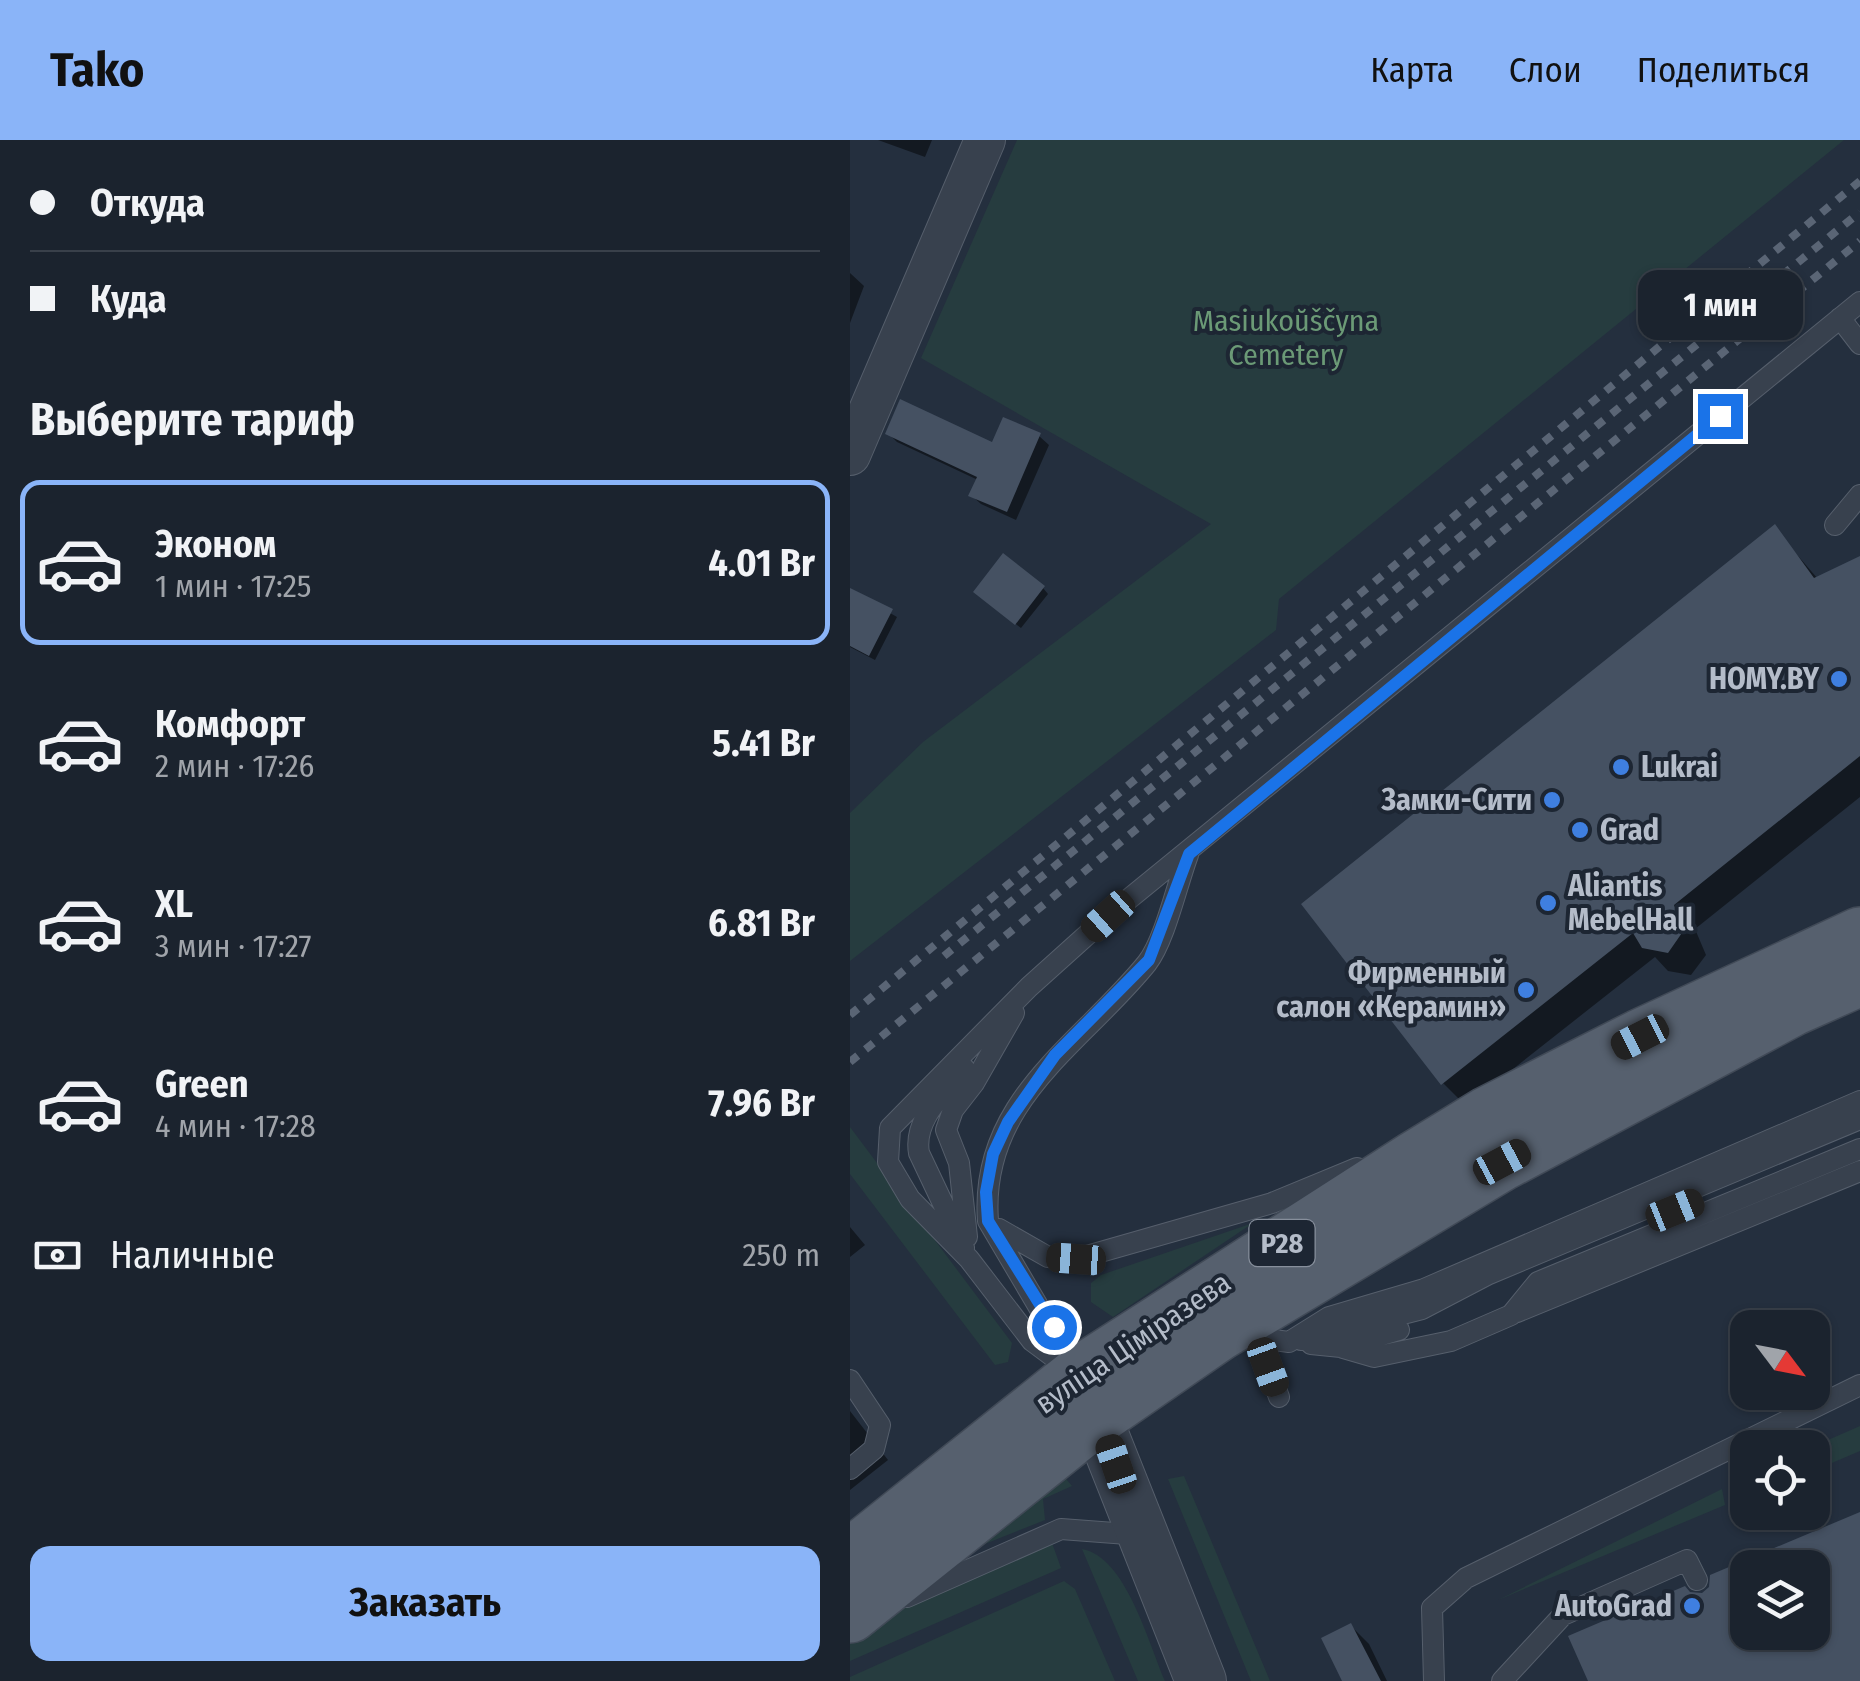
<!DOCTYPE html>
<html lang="ru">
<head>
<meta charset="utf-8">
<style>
	:root { --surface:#1b232e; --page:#242b36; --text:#f1f3f6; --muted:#a0a4aa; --line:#39404a; --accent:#8ab4f8 }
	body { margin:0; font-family:"Fira Sans Condensed",sans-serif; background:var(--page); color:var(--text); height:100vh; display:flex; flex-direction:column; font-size:38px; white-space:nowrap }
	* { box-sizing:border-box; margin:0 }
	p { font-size:32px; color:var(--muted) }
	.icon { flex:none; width:55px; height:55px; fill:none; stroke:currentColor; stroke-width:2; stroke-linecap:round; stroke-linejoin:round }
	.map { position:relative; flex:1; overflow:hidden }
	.panel { display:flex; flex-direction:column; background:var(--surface); width:850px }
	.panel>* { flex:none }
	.hud { display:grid; align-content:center; height:220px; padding:0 30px; background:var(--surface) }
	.needle { width:65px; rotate:122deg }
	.fabs { position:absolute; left:880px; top:1170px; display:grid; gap:20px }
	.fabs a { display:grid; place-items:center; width:100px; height:100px; border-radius:20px; background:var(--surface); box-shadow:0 2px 8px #0004,0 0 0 2px var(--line); font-size:50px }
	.end { position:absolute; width:45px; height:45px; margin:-22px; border:12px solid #1a73e8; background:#fff; box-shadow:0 0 0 5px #fff }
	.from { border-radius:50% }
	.bubble { position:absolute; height:70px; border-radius:20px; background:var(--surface); box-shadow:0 2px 8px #0004,0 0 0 2px var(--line); font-size:32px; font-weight:700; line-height:70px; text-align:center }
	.car { position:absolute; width:30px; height:60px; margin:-30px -15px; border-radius:12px; box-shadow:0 0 8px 2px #0007; background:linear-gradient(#222 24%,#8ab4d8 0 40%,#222 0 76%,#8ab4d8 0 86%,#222 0) }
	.hud b { display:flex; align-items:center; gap:35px; height:95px; font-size:38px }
	.hud b+b { border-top:2px solid var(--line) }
	.hud i { width:25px; height:25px; background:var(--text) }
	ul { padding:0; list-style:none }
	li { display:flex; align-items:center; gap:30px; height:165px; margin:0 20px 15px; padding:0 10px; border:5px solid transparent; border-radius:20px }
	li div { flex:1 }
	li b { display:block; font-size:38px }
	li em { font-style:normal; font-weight:700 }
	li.selected { border-color:var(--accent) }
	li>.icon { width:90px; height:90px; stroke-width:1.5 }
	h2 { padding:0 30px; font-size:45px; line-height:120px }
	.pay { display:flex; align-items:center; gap:25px; height:110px; padding:0 30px; font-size:38px }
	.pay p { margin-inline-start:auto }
	.action { display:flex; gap:20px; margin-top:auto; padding:20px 30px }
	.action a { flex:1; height:115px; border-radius:20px; background:var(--accent); color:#111; font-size:40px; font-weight:700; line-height:115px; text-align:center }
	header { display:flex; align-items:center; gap:60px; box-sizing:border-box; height:140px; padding:0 50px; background:var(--accent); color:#111 }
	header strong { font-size:48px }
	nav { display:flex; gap:55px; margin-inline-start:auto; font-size:35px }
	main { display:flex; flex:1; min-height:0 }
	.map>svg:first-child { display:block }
	.green { fill:#263c3f }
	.shadow { fill:#0007 }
	.building { fill:#455162; fill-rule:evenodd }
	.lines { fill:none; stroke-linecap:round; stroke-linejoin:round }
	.service-casing { stroke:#565f6c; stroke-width:22 }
	.minor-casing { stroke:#565f6c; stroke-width:42 }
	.tertiary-casing { stroke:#565f6c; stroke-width:52 }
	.primary-casing { stroke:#414a57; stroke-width:58 }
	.service { stroke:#38414e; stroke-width:20 }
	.minor { stroke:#38414e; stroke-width:40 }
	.tertiary { stroke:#38414e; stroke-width:50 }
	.primary { stroke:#56606e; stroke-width:55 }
	.rail { stroke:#5a6575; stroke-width:8; stroke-dasharray:10 10; stroke-linecap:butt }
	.route { stroke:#1a73e8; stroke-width:12 }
	.shop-dot { fill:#3f7fe0; stroke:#1d2633; stroke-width:4 }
	.labels { text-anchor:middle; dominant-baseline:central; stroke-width:8; stroke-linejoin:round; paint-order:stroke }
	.shield { fill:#1d2633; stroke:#878f9c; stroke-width:2.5 }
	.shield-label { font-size:28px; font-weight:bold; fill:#b4bcc9 }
	.park-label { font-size:30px; fill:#6b9a76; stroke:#1d2633 }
	.poi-label { font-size:30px; font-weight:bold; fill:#b4bcc9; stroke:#1d2633; text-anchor:end }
	.street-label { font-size:30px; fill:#b4bcc9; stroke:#1d2633 }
</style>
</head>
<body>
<header>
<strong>Tako</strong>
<nav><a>Карта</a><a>Слои</a><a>Поделиться</a></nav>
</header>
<main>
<section class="panel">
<div class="hud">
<b><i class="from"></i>Откуда</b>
<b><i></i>Куда</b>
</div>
<h2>Выберите тариф</h2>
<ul>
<li class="selected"><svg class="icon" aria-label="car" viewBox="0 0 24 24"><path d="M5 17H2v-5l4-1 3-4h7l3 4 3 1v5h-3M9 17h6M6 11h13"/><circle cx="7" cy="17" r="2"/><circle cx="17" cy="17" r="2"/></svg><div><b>Эконом</b><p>1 мин · 17:25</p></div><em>4.01 Br</em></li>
<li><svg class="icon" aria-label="car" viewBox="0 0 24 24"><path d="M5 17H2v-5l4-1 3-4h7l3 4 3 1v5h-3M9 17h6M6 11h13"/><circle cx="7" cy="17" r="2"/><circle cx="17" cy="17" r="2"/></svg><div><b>Комфорт</b><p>2 мин · 17:26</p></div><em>5.41 Br</em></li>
<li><svg class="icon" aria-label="car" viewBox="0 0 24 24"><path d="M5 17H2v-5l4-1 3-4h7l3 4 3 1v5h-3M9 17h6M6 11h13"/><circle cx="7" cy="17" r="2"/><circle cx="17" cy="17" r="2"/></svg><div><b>XL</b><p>3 мин · 17:27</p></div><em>6.81 Br</em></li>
<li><svg class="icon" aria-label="car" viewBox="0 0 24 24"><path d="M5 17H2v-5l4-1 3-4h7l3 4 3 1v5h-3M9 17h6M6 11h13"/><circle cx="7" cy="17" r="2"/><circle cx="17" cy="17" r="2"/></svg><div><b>Green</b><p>4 мин · 17:28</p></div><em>7.96 Br</em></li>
</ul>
<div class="pay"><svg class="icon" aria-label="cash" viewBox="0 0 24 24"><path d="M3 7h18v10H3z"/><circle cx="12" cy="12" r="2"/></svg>Наличные<p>250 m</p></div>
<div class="action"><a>Заказать</a></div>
</section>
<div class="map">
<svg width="1010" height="1541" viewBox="0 0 1010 1541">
	<rect width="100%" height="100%" fill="#242f3e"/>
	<path class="green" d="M167 0H994L429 459 426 490 0 821V673L73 602 361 384 71 218Z
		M0 987 162 1203 158 1222 145 1225 0 1034Z
		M403 1083 263 1177 241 1162V1143L251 1135Z
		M1010 1286V1311L963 1331 962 1307Z
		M212 1334 222 1346 193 1359 195 1380 105 1416Z
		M334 1336 420 1541H401L318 1339Z
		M872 1349 875 1365 648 1460Z
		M202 1403 211 1428 0 1521V1498L15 1484Z
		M232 1409C276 1417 298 1502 315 1541H288Z
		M214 1441 225 1449 265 1541H0V1537Z"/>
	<path class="shadow" d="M28 0H82L75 17Z
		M0 133 14 146 0 183Z
		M38 293 143 305 189 296 199 305 166 380 131 364 121 355 128 340 47 302Z
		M924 388 968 439 1010 418V657L845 789 856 815 841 835 818 831 805 817 616 966 593 943Z
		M193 448 198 454 171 488 131 457Z
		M0 450 47 477 25 520 0 507Z
		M0 1087 15 1105 0 1117Z
		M0 1271 38 1320 0 1350Z
		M501 1486 519 1504 537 1541H495Z"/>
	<path class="building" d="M50 259 142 302 153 277 191 293 157 372 118 356 127 337 35 294Z
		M925 384 964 438 1010 416V616L824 765 834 790 818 813 792 808 783 793 591 945 451 764Z
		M153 413 195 446 165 485 123 452Z
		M0 448 43 469 19 516 0 506Z
		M1010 1372V1541H738L718 1496 835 1446 840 1452 852 1453 859 1447 860 1435ZM898 1428H962V1492H898Z
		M501 1483 531 1541H492L471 1498Z"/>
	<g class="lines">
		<g class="service-casing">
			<path id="service" d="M990 178 1010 204
				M985 385 1010 355
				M149 1089 198 1117 226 1119 422 1063 507 1028
				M117 1097 109 1023 96 990 103 970 124 943 164 873
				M114 1108 69 1013C63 979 94 954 114 928
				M667 1172 1010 1031
				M386 1195 439 1202 479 1177 574 1149 1010 961
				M407 1198 429 1257
				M451 1200 572 1169 639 1134 1010 979
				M461 1204 491 1207 549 1190
				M493 1208 524 1217 601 1201 661 1175 688 1142 1010 1009
				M227 1232 138 1081C129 960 231 905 297 823 315 800 327 744 338 715
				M225 1233 182 1201 119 1119 60 1059 38 1022 40 988 179 847 258 776 1010 162
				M0 1240 30 1285 24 1309 0 1329
				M57 1457 211 1389 291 1395
				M584 1541 582 1468 616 1438 1010 1245
				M652 1541 713 1475 837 1420 847 1440"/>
		</g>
		<g class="minor-casing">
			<path id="minor" d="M0 315 135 0"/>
		</g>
		<g class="tertiary-casing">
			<path id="tertiary" d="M233 1244 351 1541"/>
		</g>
		<g class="primary-casing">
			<path id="primary" d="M0 1417 228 1235 566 1018 638 974 790 897 1010 795
				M0 1475 249 1276 369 1193 652 1023 943 868 1010 838"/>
		</g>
		<use href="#service" class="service"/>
		<use href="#minor" class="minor"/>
		<use href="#tertiary" class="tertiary"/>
		<use href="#primary" class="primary"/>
		<path class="rail" d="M94 816 1010 72
			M0 875 1010 41
			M0 922 1010 101"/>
	</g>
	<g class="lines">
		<path class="route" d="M204 1187 138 1081 136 1052 143 1014 158 982 205 915 299 820 339 714 870 276"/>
	</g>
	<g class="shop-dot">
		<circle cx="989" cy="539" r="10"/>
		<circle cx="771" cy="627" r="10"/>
		<circle cx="702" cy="660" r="10"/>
		<circle cx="730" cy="690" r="10"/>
		<circle cx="698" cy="763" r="10"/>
		<circle cx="676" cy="850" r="10"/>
		<circle cx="842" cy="1466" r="10"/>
	</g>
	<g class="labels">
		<rect class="shield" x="399.5" y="1080" width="65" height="46" rx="8"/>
		<g class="shield-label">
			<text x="432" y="1103">Р28</text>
		</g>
		<g class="park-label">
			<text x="436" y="181">Masiukoŭščyna<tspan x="436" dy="34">Cemetery</tspan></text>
		</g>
		<g class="poi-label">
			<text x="969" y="539">HOMY.BY</text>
			<text x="791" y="627" text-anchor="start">Lukrai</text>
			<text x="682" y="660">Замки-Сити</text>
			<text x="750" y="690" text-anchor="start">Grad</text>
			<text x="718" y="746" text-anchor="start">Aliantis<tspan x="718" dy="34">MebelHall</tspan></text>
			<text x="656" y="833">Фирменный<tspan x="656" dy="34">салон «Керамин»</tspan></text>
			<text x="822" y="1466">AutoGrad</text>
		</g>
		<g class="street-label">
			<text transform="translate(283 1203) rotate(-34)">вуліца Ціміразева</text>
		</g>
	</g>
</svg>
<div class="fabs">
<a><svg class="needle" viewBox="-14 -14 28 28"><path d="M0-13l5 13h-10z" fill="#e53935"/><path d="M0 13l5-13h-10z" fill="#a0a4aa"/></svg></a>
<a><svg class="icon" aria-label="locate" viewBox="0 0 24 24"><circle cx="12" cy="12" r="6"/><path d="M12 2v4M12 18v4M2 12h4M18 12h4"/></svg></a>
<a><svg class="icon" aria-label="layers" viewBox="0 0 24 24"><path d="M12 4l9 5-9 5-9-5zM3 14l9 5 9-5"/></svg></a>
</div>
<i class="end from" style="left:204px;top:1187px"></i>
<i class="end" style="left:870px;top:276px"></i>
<div class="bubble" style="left:788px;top:130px;width:165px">1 мин</div>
<i class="car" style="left:258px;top:776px;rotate:228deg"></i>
<i class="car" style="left:790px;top:897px;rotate:243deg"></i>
<i class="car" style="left:652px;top:1022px;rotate:62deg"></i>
<i class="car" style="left:825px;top:1070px;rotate:68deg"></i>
<i class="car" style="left:226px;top:1119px;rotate:274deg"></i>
<i class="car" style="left:418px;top:1227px;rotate:160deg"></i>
<i class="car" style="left:266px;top:1324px;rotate:341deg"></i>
</div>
</main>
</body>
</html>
